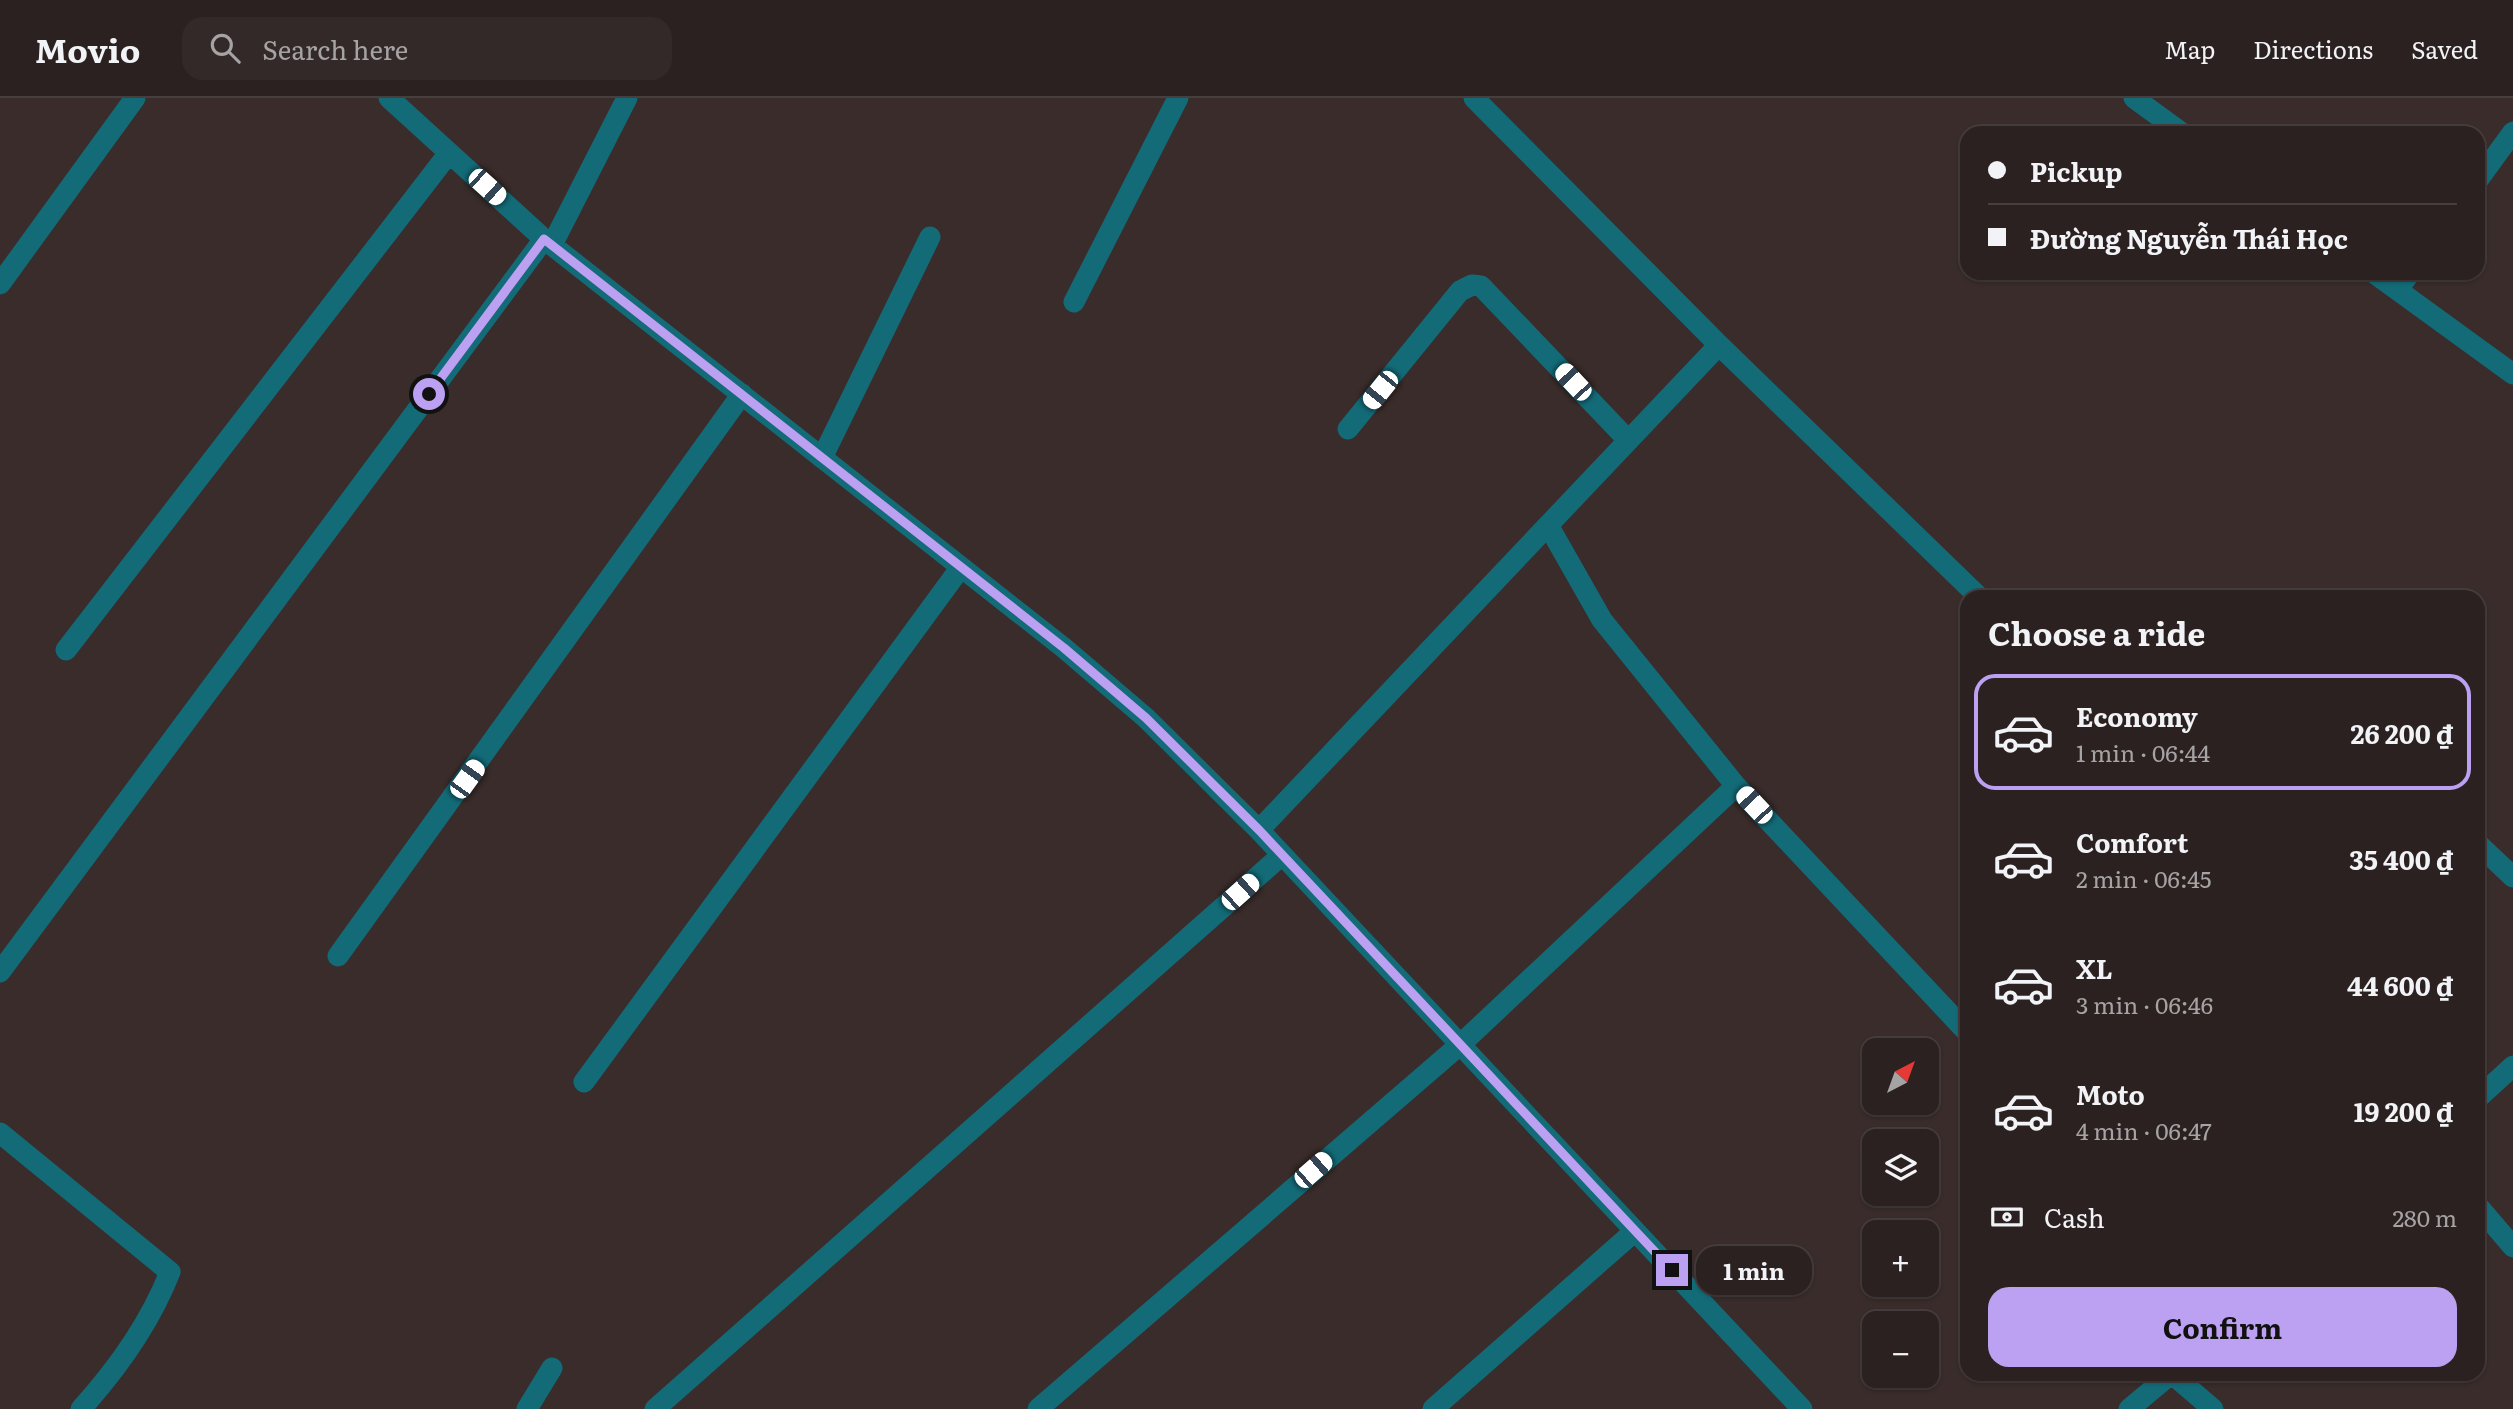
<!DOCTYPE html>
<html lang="en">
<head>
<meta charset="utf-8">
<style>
	:root { --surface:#2b2120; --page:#332929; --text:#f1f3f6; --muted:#a6a3a5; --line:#473e3e; --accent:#bca0f2 }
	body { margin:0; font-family:Literata,serif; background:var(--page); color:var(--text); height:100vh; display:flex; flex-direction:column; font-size:26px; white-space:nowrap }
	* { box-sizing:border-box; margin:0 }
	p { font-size:23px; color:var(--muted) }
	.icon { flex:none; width:38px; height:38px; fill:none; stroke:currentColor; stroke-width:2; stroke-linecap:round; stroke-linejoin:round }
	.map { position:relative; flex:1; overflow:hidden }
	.sheet { position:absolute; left:1960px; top:492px; width:525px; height:791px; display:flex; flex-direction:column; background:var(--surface); border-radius:21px; box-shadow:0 2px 5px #0004,0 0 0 2px var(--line) }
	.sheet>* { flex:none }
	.guide { position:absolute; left:1960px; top:28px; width:525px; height:154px; border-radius:21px; box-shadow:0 2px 5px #0004,0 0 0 2px var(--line); display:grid; align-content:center; height:154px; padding:0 28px; background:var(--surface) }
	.needle { width:46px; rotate:41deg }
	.fabs { position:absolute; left:1862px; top:940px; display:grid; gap:14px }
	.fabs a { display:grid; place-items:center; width:77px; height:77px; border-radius:14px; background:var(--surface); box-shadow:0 2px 5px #0004,0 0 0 2px var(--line); font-size:35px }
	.end { position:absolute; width:32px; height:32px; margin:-16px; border:9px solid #bca0f2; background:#111; box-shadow:0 0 0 4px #111 }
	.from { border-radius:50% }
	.bubble { position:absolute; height:49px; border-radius:21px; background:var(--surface); box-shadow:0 2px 5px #0004,0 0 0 2px var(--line); font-size:23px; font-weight:700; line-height:49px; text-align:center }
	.car { position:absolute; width:21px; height:42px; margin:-21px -10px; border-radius:9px; box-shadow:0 0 5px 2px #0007; background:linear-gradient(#fff 24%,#345 0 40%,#fff 0 76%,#345 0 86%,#fff 0) }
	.guide b { display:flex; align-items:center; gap:24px; height:66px; font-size:26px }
	.guide b+b { border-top:2px solid var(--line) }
	.guide i { width:18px; height:18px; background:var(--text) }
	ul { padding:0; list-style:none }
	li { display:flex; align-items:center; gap:21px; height:116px; margin:0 14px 10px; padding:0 14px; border:4px solid transparent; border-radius:21px }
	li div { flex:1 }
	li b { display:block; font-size:26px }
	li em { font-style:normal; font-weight:700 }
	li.selected { border-color:var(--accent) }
	li>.icon { width:63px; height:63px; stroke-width:1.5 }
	h2 { padding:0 28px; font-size:32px; line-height:84px }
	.pay { display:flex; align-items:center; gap:18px; height:77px; padding:0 28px; font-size:26px }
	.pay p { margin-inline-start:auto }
	.button { display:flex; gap:14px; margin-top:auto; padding:14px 28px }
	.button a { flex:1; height:80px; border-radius:21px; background:var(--accent); color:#111; font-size:28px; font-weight:700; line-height:80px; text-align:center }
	header { display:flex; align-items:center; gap:42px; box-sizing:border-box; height:98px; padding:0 35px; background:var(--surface); border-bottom:2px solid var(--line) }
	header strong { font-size:33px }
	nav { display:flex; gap:38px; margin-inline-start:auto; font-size:24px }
	.search { width:490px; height:63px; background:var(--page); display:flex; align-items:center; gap:18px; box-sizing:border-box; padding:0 24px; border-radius:21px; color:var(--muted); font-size:26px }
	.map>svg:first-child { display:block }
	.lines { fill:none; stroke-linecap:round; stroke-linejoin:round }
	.minor { stroke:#136b78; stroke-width:21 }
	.route { stroke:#bca0f2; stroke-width:9 }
</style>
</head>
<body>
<header>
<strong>Movio</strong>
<div class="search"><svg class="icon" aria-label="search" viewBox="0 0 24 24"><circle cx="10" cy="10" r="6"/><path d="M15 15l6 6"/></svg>Search here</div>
<nav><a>Map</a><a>Directions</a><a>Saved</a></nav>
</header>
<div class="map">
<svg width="2513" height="1311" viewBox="0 0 2513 1311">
	<rect width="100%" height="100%" fill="#392c2a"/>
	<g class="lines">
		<path class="minor" d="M389 0 544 141 1064 550 1146 620 1259 732 1802 1311
			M1474 0 1719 247 1979 499
			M2134 0 2182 35
			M2478 82 2513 34
			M552 147 627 0
			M2374 175 2513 276
			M0 186 135 0
			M2397 192 2410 175
			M1074 204 1178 0
			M1348 331 1460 193 1472 187 1481 188 1628 342
			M822 360 930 139
			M1548 427 1602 522 1736 688
			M66 552 449 55
			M1259 732 1719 247
			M2478 746 2513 779
			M338 858 742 296
			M0 874 544 141
			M584 984 961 469
			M2478 1000 2513 968
			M0 1035 170 1174C150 1225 118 1270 81 1311
			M2478 1108 2513 1149
			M2172 1276 2213 1311
			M527 1311 552 1270
			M655 1311 1282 757
			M1038 1311 1462 945 1736 688 1967 934
			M1433 1311 1635 1133
			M2129 1311 2171 1276"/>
	</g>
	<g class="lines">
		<path class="route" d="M429 296 544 141 1064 550 1146 620 1259 732 1672 1172"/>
	</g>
</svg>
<div class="fabs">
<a><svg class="needle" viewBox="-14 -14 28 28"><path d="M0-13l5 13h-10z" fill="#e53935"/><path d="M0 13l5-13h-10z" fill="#a6a3a5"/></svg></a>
<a><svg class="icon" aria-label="layers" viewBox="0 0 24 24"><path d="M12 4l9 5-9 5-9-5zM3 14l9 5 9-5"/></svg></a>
<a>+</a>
<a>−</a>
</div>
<i class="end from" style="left:429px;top:296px"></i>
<i class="end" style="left:1672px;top:1172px"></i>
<div class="bubble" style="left:1696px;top:1148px;width:116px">1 min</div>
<i class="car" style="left:487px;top:89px;rotate:132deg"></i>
<i class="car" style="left:1573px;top:284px;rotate:317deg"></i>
<i class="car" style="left:1380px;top:292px;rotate:219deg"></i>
<i class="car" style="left:467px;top:681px;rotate:36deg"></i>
<i class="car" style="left:1754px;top:707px;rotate:317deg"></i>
<i class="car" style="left:1240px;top:794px;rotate:48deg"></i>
<i class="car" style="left:1313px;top:1072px;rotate:49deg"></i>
<div class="guide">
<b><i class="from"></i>Pickup</b>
<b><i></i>Đường Nguyễn Thái Học</b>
</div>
<section class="sheet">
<h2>Choose a ride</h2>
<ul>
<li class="selected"><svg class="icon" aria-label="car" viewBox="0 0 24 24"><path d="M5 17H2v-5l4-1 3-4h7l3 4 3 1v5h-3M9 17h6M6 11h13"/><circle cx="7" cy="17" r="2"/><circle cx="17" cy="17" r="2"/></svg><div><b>Economy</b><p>1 min · 06:44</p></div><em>26 200 ₫</em></li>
<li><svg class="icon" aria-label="car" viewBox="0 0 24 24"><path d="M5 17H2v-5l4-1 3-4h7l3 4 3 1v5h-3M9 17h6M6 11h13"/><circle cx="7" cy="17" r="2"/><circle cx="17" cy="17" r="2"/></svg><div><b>Comfort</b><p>2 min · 06:45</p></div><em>35 400 ₫</em></li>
<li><svg class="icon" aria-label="car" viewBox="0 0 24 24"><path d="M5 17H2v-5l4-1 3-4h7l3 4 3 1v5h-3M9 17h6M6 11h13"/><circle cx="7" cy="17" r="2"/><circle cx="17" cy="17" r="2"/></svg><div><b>XL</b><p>3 min · 06:46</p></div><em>44 600 ₫</em></li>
<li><svg class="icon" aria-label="car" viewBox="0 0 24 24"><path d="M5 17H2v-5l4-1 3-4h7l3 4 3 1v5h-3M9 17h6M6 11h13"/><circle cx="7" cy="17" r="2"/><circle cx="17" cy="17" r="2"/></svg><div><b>Moto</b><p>4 min · 06:47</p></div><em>19 200 ₫</em></li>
</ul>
<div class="pay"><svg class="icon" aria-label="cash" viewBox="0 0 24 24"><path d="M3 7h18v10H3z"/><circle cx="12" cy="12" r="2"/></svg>Cash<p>280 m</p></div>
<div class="button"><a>Confirm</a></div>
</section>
</div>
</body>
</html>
